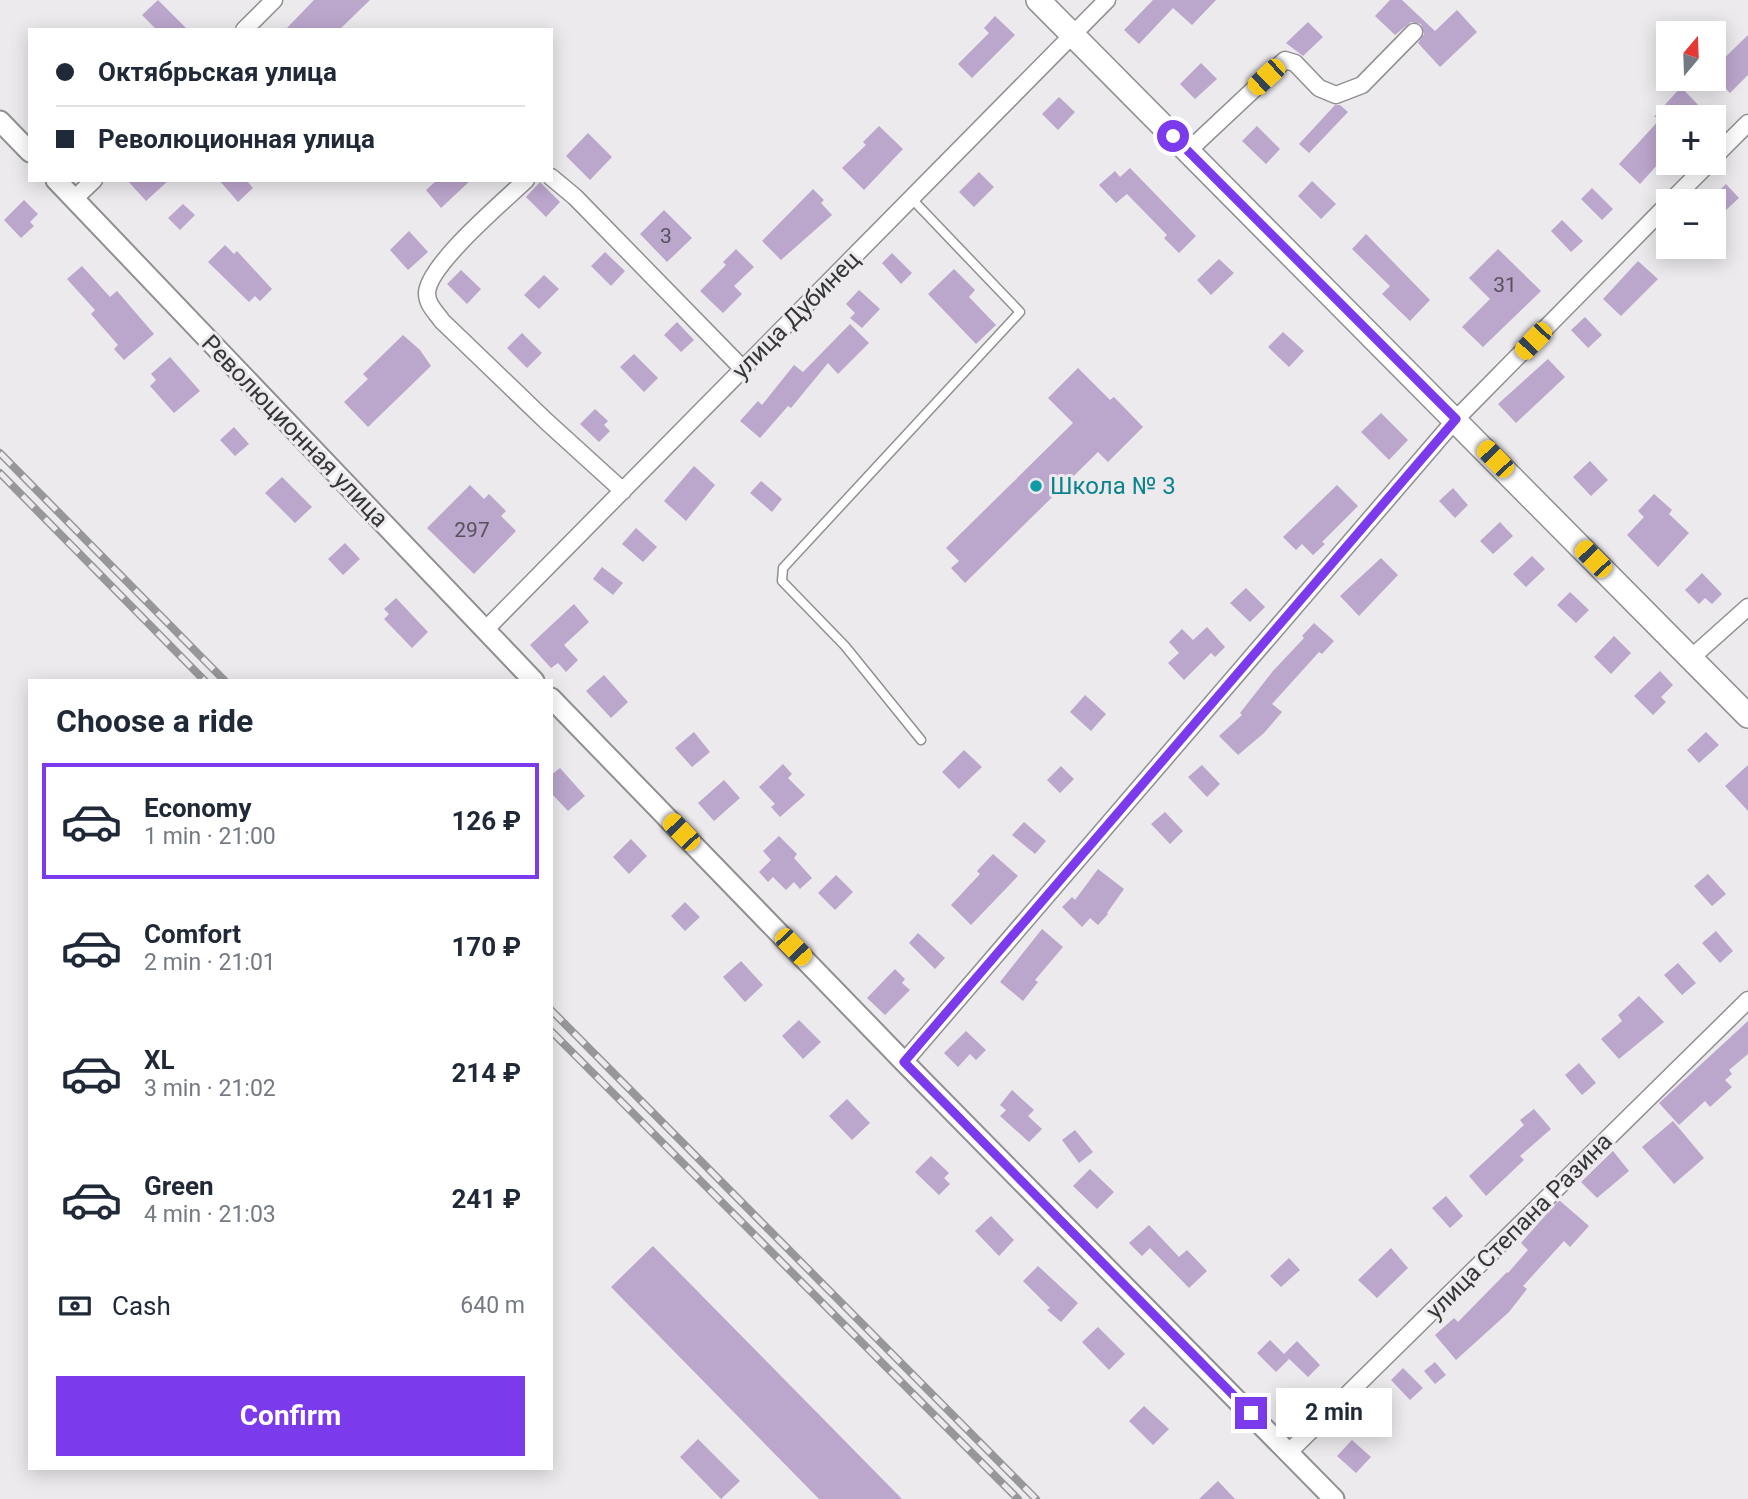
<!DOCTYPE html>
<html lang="en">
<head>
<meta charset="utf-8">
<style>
	:root { --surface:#fff; --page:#f2f2f3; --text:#1f2937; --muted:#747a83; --line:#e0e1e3; --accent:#7c3aed }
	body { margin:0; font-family:Roboto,sans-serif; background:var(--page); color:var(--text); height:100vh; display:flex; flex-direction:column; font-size:26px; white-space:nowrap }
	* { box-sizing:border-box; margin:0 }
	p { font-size:23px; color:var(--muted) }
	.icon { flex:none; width:38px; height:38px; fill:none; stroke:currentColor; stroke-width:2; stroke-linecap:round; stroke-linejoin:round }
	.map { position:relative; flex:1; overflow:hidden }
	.drawer { position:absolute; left:28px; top:679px; width:525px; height:791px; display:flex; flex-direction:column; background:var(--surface); border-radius:0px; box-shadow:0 4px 18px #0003 }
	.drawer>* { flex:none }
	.hud { position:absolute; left:28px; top:28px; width:525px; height:154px; border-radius:0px; box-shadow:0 4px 18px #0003; display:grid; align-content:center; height:154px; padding:0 28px; background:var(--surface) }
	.needle { width:46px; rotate:19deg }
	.controls { position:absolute; left:1656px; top:21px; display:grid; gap:14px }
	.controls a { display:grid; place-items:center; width:70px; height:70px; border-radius:0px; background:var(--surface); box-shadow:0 4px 18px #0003; font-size:35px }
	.end { position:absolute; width:32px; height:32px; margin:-16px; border:9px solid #7c3aed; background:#fff; box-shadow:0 0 0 4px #fff }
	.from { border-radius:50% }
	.bubble { position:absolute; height:49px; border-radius:0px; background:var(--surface); box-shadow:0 4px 18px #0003; font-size:23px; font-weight:700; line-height:49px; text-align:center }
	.car { position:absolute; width:21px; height:42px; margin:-21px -10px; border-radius:9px; box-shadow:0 0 5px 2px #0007; background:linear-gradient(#f5c518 24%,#345 0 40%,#f5c518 0 76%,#345 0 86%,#f5c518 0) }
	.hud b { display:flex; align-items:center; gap:24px; height:66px; font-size:26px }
	.hud b+b { border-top:2px solid var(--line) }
	.hud i { width:18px; height:18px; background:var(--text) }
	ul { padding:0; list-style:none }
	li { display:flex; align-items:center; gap:21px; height:116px; margin:0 14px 10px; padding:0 14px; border:4px solid transparent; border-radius:0px }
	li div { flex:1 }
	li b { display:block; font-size:26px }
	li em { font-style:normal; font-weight:700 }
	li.selected { border-color:var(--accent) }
	li>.icon { width:63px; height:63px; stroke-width:1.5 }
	h2 { padding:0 28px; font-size:32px; line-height:84px }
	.pay { display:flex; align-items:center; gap:18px; height:77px; padding:0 28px; font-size:26px }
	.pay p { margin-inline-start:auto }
	.primary-button { display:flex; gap:14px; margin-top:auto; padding:14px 28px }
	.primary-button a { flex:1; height:80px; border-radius:0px; background:var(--accent); color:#fff; font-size:28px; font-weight:700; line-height:80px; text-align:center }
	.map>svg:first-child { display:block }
	.building { fill:#bba6cc }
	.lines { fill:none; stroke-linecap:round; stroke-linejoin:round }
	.service-casing { stroke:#908f91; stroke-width:11 }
	.minor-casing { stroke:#908f91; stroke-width:19 }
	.tertiary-casing { stroke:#908f91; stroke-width:23 }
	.secondary-casing { stroke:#908f91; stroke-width:26 }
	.service { stroke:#fff; stroke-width:8 }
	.minor { stroke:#fff; stroke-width:16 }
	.tertiary { stroke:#fff; stroke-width:19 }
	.secondary { stroke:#fff; stroke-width:23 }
	.rail-casing { stroke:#979698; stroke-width:8 }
	.rail { stroke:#eceaed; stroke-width:5; stroke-dasharray:16; stroke-linecap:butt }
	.route { stroke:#7c3aed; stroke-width:9 }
	.culture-dot { fill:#0f9aa8; stroke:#eceaed; stroke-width:2.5 }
	.labels { text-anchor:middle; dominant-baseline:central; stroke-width:6; stroke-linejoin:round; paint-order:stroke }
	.number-label { font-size:21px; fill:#57525c }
	.street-label { font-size:24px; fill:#363637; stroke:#eceaed }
	.culture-label { font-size:24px; fill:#0d838f; stroke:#eceaed; text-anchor:start }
</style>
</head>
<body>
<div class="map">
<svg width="1748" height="1499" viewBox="0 0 1748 1499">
	<rect width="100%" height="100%" fill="#eceaed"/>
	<path class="building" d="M158 0 188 30H157L142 15Z
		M314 0H370L339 30H285Z
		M1153 0H1216L1192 25 1173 8 1139 44 1124 30Z
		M1390 0H1402L1435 31 1457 10 1477 32 1440 67 1418 43 1424 34 1421 24 1411 22 1395 35 1375 16Z
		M995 16 1015 35 972 78 958 64 989 33 984 28Z
		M1308 22 1323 37 1303 56 1286 43Z
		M1748 35V75L1730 93 1713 76V69Z
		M1201 63 1217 79 1195 99 1180 84Z
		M1681 87 1701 108 1692 117H1668V153L1640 184 1619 164 1662 117H1654Z
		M1059 97 1075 112 1058 130 1042 114Z
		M1335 105H1340L1348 112 1309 153 1299 144Z
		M879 126 903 149 864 190 842 168 866 145 863 142Z
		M1257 126 1280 149 1266 164 1242 141Z
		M588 133 612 157 590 180 566 156Z
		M1130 168 1196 236 1179 253 1164 238 1167 235 1127 194 1116 203 1099 185 1115 171 1120 177Z
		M979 172 994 187 974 207 959 192Z
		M127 180H169L146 201Z
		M219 180H246L253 188 238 202Z
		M437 180H471L441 208 426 190Z
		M1312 181 1336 204 1321 219 1298 196Z
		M540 182 560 202 546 217 526 197Z
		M1726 184 1739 198 1713 222V197Z
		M1592 188 1613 209 1602 220 1581 199Z
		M813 189 824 200 821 203 832 215 781 260 762 241Z
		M24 200 38 214 30 222 34 226 21 238 4 220Z
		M183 204 195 215 180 230 168 218Z
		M664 210 692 238 667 262 640 234Z
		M1562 220 1583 241 1571 252 1551 231Z
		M409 231 428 252 408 270 390 250Z
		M1366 234 1430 300 1410 321 1382 294 1390 286 1352 249Z
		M225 245 234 254 237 251 272 289 260 301 255 296 249 302 208 262Z
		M736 249 754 267 734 286 742 294 723 313 700 291 726 265 723 262Z
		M1498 249 1541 291 1483 347 1462 327 1490 299 1469 278Z
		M605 252 625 271 611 286 591 266Z
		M892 253 912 273 901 284 882 263Z
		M1219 259 1234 273 1211 295 1197 280Z
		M1638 261 1658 279 1621 316 1603 299Z
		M82 266 110 297 117 291 154 334 124 360 114 349 118 345 91 314 95 310 67 279Z
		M954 269 975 290 969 297 996 325 976 344 928 294Z
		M461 270 481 289 467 304 447 284Z
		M544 275 559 289 539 309 524 295Z
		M859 290 880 309 862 328 850 318 855 313 846 304Z
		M1585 317 1602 335 1588 348 1571 330Z
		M677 322 694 340 681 352 664 335Z
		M850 324 869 343 838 374 828 363 791 408 788 406 760 438 740 421 758 401 762 405 794 365 803 372Z
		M1283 332 1304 351 1289 367 1268 347Z
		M522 333 542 353 527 368 507 348Z
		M403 335 420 350 431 366 368 427 344 402 368 379 363 374Z
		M634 354 658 378 644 392 620 367Z
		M170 357 200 391 174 413 150 386 156 380 151 374Z
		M1548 359 1565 377 1516 423 1498 404Z
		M1078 368 1110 400 1114 397 1143 427 1108 462 1098 452 965 583 951 568 959 561 946 548 1073 423 1048 398Z
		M595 409 608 421 604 425 610 431 599 442 580 424Z
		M1381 413 1408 440 1389 460 1361 432Z
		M234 427 249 444 235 456 220 440Z
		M1590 461 1608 480 1591 496 1573 477Z
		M694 466 715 485 686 521 664 501Z
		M282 477 312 507 295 523 265 493Z
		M761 481 782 499 772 512 750 493Z
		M470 485 484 499 489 494 506 511 501 516 516 531 474 574 427 528Z
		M1337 485 1358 506 1322 542 1325 544 1313 555 1302 544 1296 550 1283 537Z
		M1453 488 1468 505 1455 518 1439 501Z
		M1654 494 1672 510 1669 514 1689 533 1658 567 1627 535 1644 517 1638 511Z
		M1500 522 1513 536 1493 554 1480 541Z
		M636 528 657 547 643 562 622 544Z
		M345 543 360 559 343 575 328 559Z
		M1532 556 1545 569 1526 587 1513 574Z
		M1381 558 1398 575 1359 616 1340 596Z
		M602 567 623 583 613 595 593 579Z
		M1702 573 1722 594 1712 604 1705 598 1699 604 1685 590Z
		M1246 588 1265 607 1250 622 1230 603Z
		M1570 592 1589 610 1576 623 1557 605Z
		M396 598 428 632 412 648 384 619 389 614 384 609Z
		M574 604 589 622 564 645 578 660 566 672 558 663 551 668 530 645Z
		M1314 623 1334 641 1322 654 1319 652 1272 704 1282 712 1264 733 1238 755 1219 736 1242 715 1240 713 1273 671 1304 638 1302 636Z
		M1207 627 1225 647 1215 657 1211 653 1184 680 1168 663 1179 653 1169 642 1182 629 1193 640Z
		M1614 636 1631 653 1611 674 1594 657Z
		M1660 671 1673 685 1661 697 1666 702 1653 715 1634 696Z
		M604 675 628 702 611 718 586 691Z
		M1085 695 1106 714 1091 731 1070 712Z
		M694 732 710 752 692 767 675 748Z
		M1706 732 1719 745 1699 763 1687 750Z
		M964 750 982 767 959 789 942 772Z
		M783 764 792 774 788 778 805 795 780 817 771 807 775 804 759 787Z
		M1202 765 1220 784 1207 797 1188 777Z
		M1748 765V811L1725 786Z
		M1061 766 1074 779 1060 793 1047 780Z
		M560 768 585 796 568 811 551 793V775Z
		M724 780 740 798 714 821 698 803Z
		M1165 812 1183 831 1170 844 1151 824Z
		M1024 822 1046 841 1035 854 1012 835Z
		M779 836 797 854 794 858 812 878 800 889 794 882 786 890 773 877 768 882 759 872 771 860 763 851Z
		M631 839 647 856 629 874 613 857Z
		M993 854 1018 876 971 925 951 905 980 874 977 871Z
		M1098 869 1124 889 1107 913 1108 914 1098 925 1090 918 1082 927 1062 907 1072 897 1075 900Z
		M1708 874 1726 894 1712 906 1694 886Z
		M836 875 853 892 835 910 818 893Z
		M685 902 700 917 685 931 671 916Z
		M1042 929 1063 947 1035 980 1038 982 1023 1001 1000 982Z
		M1716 931 1733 951 1720 963 1702 943Z
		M918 933 945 958 935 969 909 943Z
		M741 961 763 985 745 1002 723 977Z
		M1678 963 1696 983 1682 995 1664 975Z
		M895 969 905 979 902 983 910 990 885 1015 867 998Z
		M1639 996 1664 1022 1619 1059 1601 1039 1622 1021 1618 1015Z
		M799 1020 821 1042 803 1059 782 1036Z
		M1748 1021V1054L1729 1070 1732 1074 1725 1080 1732 1087 1710 1107 1705 1101 1679 1125 1659 1103Z
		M966 1031 986 1050 976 1060 970 1054 958 1067 944 1053Z
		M1579 1063 1596 1083 1582 1095 1565 1075Z
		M1012 1090 1034 1110 1028 1116 1042 1129 1029 1142 1000 1116 1006 1110 1000 1105Z
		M847 1099 870 1123 852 1140 829 1116Z
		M1534 1109 1551 1129 1520 1156 1524 1160 1486 1196 1469 1176 1524 1125 1520 1120Z
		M1673 1121 1704 1158 1674 1184 1642 1147Z
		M1075 1130 1093 1152 1079 1163 1062 1140Z
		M1613 1151 1629 1171 1597 1198 1581 1182Z
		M931 1156 949 1173 944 1178 950 1184 939 1195 915 1172Z
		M1090 1169 1114 1192 1097 1209 1073 1186Z
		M1446 1196 1463 1216 1450 1228 1432 1208Z
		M1559 1200 1589 1226 1570 1247 1564 1241 1523 1286 1527 1289 1509 1312 1456 1360 1435 1335 1454 1318 1458 1322 1507 1272 1508 1273 1528 1250 1521 1243Z
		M991 1216 1014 1240 999 1256 975 1231Z
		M1149 1225 1179 1257 1187 1250 1207 1271 1189 1288 1150 1248 1142 1256 1129 1243Z
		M653 1246 902 1499H819L611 1287Z
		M1391 1248 1408 1268 1377 1298 1358 1280Z
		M1289 1258 1300 1270 1281 1287 1270 1276Z
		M1038 1266 1078 1303 1061 1322 1047 1310 1050 1308 1023 1281Z
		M1098 1327 1125 1354 1109 1370 1082 1342Z
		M1270 1340 1289 1359 1276 1372 1257 1353Z
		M1297 1341 1320 1365 1308 1377 1284 1354Z
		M1435 1362 1446 1375 1435 1384 1424 1371Z
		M1403 1368 1423 1388 1410 1400 1391 1380Z
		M1365 1400 1384 1418 1370 1434 1350 1416Z
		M1144 1406 1169 1429 1153 1445 1129 1421Z
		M698 1439 740 1481 721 1499 680 1457Z
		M1352 1440 1371 1457 1356 1473 1337 1456Z
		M1218 1481 1235 1499H1199Z"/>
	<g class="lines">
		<g class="service-casing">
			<path id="service" d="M911 198 1020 312 783 568 782 581 845 646 921 740"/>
		</g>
		<g class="minor-casing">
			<path id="minor" d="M244 30 274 0
				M1188 151 1285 60 1295 63 1319 88 1336 95 1362 85 1414 32
				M1713 158 1748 123
				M551 177 575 197 743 369
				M526 180C504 201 428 265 427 293 427 305 436 312 442 321L546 421 623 491
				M74 199 94 180
				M1671 201 1709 163
				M485 630 1107 0
				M1691 658 1748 607
				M904 1062 1456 419 1668 204
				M1289 1452 1748 1000"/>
		</g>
		<g class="tertiary-casing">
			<path id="tertiary" d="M0 121 30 152
				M56 180 534 681
				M551 698 904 1062 1334 1499"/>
		</g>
		<g class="secondary-casing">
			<path id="secondary" d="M1038 0 1748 716"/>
		</g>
		<use href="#service" class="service"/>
		<use href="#minor" class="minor"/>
		<use href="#tertiary" class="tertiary"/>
		<use href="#secondary" class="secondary"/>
		<g class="rail-casing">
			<path id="rail" d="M0 453 225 681
				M0 473 205 681
				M551 1010 1036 1499
				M551 1031 1018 1499"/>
		</g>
		<use href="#rail" class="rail"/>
	</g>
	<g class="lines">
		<path class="route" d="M1173 136 1456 419 904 1062 1251 1413"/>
	</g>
	<circle class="culture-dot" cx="1036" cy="486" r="7"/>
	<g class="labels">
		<g class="number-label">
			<text x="666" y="236">3</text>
			<text x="1505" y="285">31</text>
			<text x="472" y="530">297</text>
		</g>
		<g class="street-label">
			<text transform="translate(796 315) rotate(-45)">улица Дубинец</text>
			<text transform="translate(295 431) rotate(46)">Революционная улица</text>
			<text transform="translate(1519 1226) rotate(-45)">улица Степана Разина</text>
		</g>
		<g class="culture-label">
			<text x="1050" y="486">Школа № 3</text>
		</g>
	</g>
</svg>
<div class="controls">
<a><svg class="needle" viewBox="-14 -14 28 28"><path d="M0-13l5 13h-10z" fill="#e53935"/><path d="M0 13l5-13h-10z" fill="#747a83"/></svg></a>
<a>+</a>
<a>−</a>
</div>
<i class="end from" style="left:1173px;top:136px"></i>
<i class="end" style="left:1251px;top:1413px"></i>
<div class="bubble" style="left:1276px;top:1388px;width:116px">2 min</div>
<i class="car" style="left:1266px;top:77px;rotate:227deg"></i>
<i class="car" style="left:1533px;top:341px;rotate:224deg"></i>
<i class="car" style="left:1495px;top:459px;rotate:316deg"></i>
<i class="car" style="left:1593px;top:559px;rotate:316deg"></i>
<i class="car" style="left:681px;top:832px;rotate:316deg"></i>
<i class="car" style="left:793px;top:947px;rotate:136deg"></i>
<div class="hud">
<b><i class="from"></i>Октябрьская улица</b>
<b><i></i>Революционная улица</b>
</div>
<section class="drawer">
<h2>Choose a ride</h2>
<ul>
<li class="selected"><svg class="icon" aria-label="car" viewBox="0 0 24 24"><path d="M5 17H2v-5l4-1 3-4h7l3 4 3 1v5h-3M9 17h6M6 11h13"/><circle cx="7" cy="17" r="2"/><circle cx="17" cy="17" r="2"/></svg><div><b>Economy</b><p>1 min · 21:00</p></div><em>126 ₽</em></li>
<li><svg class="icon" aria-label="car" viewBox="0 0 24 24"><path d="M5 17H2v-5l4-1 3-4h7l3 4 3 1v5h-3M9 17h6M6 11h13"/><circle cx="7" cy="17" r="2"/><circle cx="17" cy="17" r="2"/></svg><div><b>Comfort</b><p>2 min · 21:01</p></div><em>170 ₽</em></li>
<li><svg class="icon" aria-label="car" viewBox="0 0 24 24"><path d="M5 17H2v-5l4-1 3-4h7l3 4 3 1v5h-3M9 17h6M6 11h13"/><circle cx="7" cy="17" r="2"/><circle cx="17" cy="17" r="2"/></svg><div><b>XL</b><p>3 min · 21:02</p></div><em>214 ₽</em></li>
<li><svg class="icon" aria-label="car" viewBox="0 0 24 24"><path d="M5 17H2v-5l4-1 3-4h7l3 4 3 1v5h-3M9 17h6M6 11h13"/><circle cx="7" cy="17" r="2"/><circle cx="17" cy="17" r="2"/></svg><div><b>Green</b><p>4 min · 21:03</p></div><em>241 ₽</em></li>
</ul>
<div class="pay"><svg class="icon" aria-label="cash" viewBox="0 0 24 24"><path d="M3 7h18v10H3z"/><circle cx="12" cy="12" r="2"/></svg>Cash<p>640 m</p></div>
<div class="primary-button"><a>Confirm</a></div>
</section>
</div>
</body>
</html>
